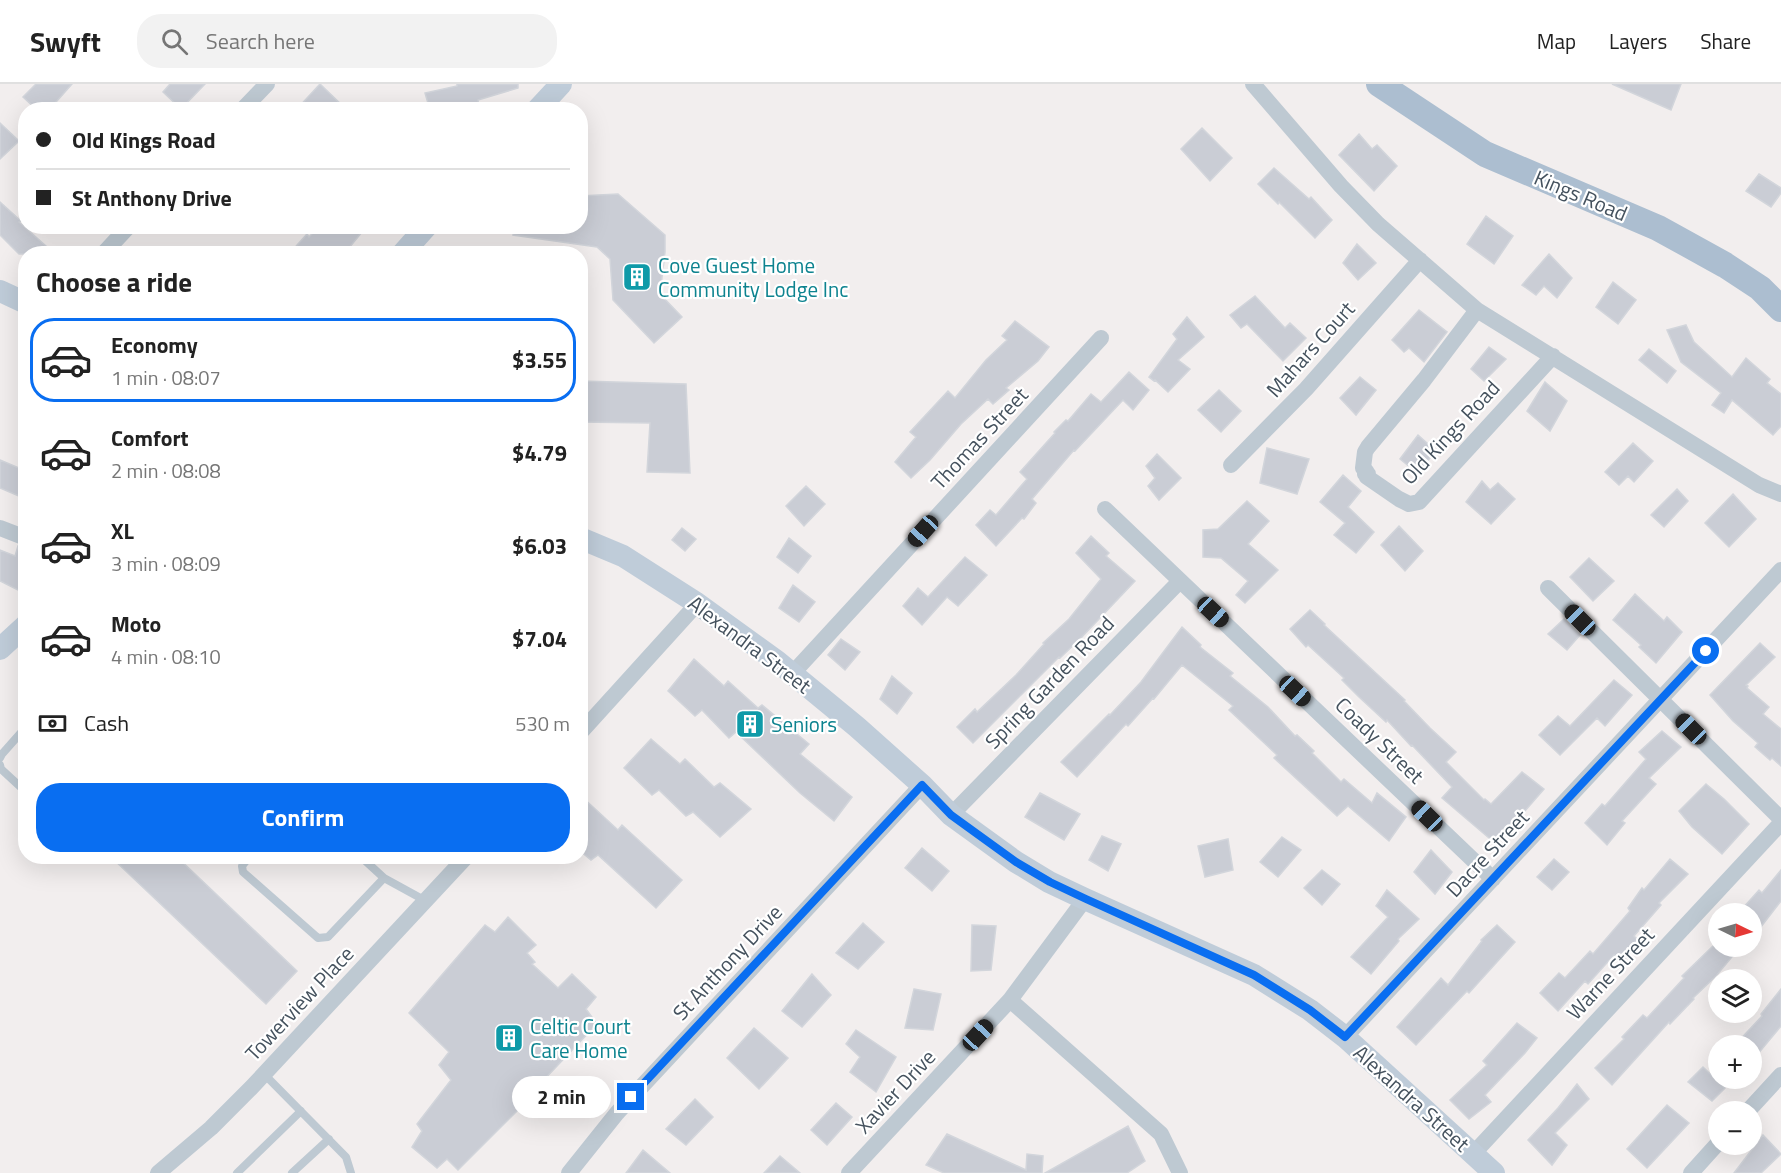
<!DOCTYPE html>
<html lang="en">
<head>
<meta charset="utf-8">
<style>
	:root { --surface:#fff; --page:#f2f2f2; --text:#222; --muted:#767676; --line:#e0e0e0; --accent:#096ef1 }
	body { margin:0; font-family:"Titillium Web",sans-serif; background:var(--page); color:var(--text); height:100vh; display:flex; flex-direction:column; font-size:22px; white-space:nowrap }
	* { box-sizing:border-box; margin:0 }
	p { font-size:20px; color:var(--muted) }
	.icon { flex:none; width:33px; height:33px; fill:none; stroke:currentColor; stroke-width:2; stroke-linecap:round; stroke-linejoin:round }
	.map { position:relative; flex:1; overflow:hidden }
	.sheet { position:absolute; left:18px; top:162px; width:570px; height:618px; display:flex; flex-direction:column; background:var(--surface); border-radius:24px; box-shadow:0 6px 24px #0002 }
	.sheet>* { flex:none }
	.banner { position:absolute; left:18px; top:18px; width:570px; height:132px; border-radius:24px; box-shadow:0 6px 24px #0002; display:grid; align-content:center; height:132px; padding:0 18px; background:var(--surface) }
	.needle { width:39px; rotate:95deg }
	.tools { position:absolute; left:1708px; top:819px; display:grid; gap:12px }
	.tools a { display:grid; place-items:center; width:54px; height:54px; border-radius:50%; background:var(--surface); box-shadow:0 6px 24px #0002; font-size:30px }
	.end { position:absolute; width:27px; height:27px; margin:-14px; border:8px solid #096ef1; background:#fff; box-shadow:0 0 0 3px #fff }
	.from { border-radius:50% }
	.bubble { position:absolute; height:42px; border-radius:21px; background:var(--surface); box-shadow:0 6px 24px #0002; font-size:20px; font-weight:700; line-height:42px; text-align:center }
	.car { position:absolute; width:18px; height:36px; margin:-18px -9px; border-radius:8px; box-shadow:0 0 4px 2px #0007; background:linear-gradient(#222 24%,#8ab4d8 0 40%,#222 0 76%,#8ab4d8 0 86%,#222 0) }
	.banner b { display:flex; align-items:center; gap:21px; height:57px; font-size:22px }
	.banner b+b { border-top:2px solid var(--line) }
	.banner i { width:15px; height:15px; background:var(--text) }
	ul { padding:0; list-style:none }
	li { display:flex; align-items:center; gap:18px; height:84px; margin:0 12px 9px; padding:0 6px; border:3px solid transparent; border-radius:24px }
	li div { flex:1 }
	li b { display:block; font-size:22px }
	li em { font-style:normal; font-weight:700 }
	li.selected { border-color:var(--accent) }
	li>.icon { width:54px; height:54px; stroke-width:1.5 }
	h2 { padding:0 18px; font-size:27px; line-height:72px }
	.pay { display:flex; align-items:center; gap:15px; height:66px; padding:0 18px; font-size:22px }
	.pay p { margin-inline-start:auto }
	.action { display:flex; gap:12px; margin-top:auto; padding:12px 18px }
	.action a { flex:1; height:69px; border-radius:24px; background:var(--accent); color:#fff; font-size:24px; font-weight:700; line-height:69px; text-align:center }
	header { display:flex; align-items:center; gap:36px; box-sizing:border-box; height:84px; padding:0 30px; background:var(--surface); border-bottom:2px solid var(--line) }
	header strong { font-size:28px }
	nav { display:flex; gap:33px; margin-inline-start:auto; font-size:21px }
	.search { width:420px; height:54px; background:var(--page); display:flex; align-items:center; gap:15px; box-sizing:border-box; padding:0 21px; border-radius:24px; color:var(--muted); font-size:22px }
	.map>svg:first-child { display:block }
	.building { fill:#cacdd5; stroke:#d2d5db; stroke-width:1.5 }
	.lines { fill:none; stroke-linecap:round; stroke-linejoin:round }
	.lane { stroke:#bec9d2; stroke-width:8 }
	.street { stroke:#bec9d2; stroke-width:16 }
	.secondary { stroke:#bfccd9; stroke-width:22 }
	.primary { stroke:#acbed0; stroke-width:26 }
	.route { stroke:#096ef1; stroke-width:8 }
	.labels { text-anchor:middle; dominant-baseline:central; stroke-width:4.5; stroke-linejoin:round; paint-order:stroke }
	.street-label { font-size:21px; fill:#45525e; stroke:#fff }
	.culture-label { font-size:21px; fill:#0d838f; stroke:#fff; text-anchor:start }
</style>
</head>
<body>
<header>
<strong>Swyft</strong>
<div class="search"><svg class="icon" aria-label="search" viewBox="0 0 24 24"><circle cx="10" cy="10" r="6"/><path d="M15 15l6 6"/></svg>Search here</div>
<nav><a>Map</a><a>Layers</a><a>Share</a></nav>
</header>
<div class="map">
<svg width="1781" height="1089" viewBox="0 0 1781 1089">
	<rect width="100%" height="100%" fill="#f2eeee"/>
	<path class="building" d="M36 0H72L49 26H37L23 13Z
		M170 0H205L181 25 163 8Z
		M320 0 347 26H296Z
		M457 0H518V4L478 16 479 23 471 26H430L425 9 457 2Z
		M1612 0H1681L1671 26Z
		M0 39 19 57 0 75Z
		M1202 44 1232 74 1210 97 1181 65Z
		M1359 50 1372 65 1377 61 1397 82 1374 107 1339 71Z
		M1274 84 1309 115 1311 113 1332 136 1315 154 1279 118 1278 120 1258 100Z
		M1759 90 1781 104V109L1771 123 1746 107Z
		M618 110 665 151V168L660 210 682 233 654 259 613 216 610 175 597 163 513 151 514 142H580V112Z
		M0 118 21 137 19 138 55 170H19L0 151Z
		M1486 132 1513 152 1494 180 1467 160Z
		M319 142H367L344 170H289L307 150 309 153Z
		M1357 160 1376 179 1358 196 1343 179Z
		M1549 170 1572 194 1557 214 1544 202 1536 211 1522 201Z
		M1613 198 1636 216 1618 240 1596 223Z
		M1255 212 1285 244 1290 239 1306 254 1283 277 1247 240 1241 244 1230 231Z
		M1419 226 1447 248 1424 278 1409 264 1404 268 1392 256Z
		M1187 233 1204 253 1178 276 1190 285 1168 308 1155 296 1154 297 1149 293 1177 255 1173 250Z
		M1015 237 1049 263 1038 277 1006 304 1009 306 993 320 988 315 961 340 930 376 911 394 895 378 916 353 910 348 948 307 955 314 986 276 1007 256 1002 252Z
		M1686 241 1694 258 1732 293 1746 274 1770 295 1767 299 1781 310V342L1773 351 1732 316 1724 329 1712 321 1721 309 1681 278 1667 246Z
		M1489 263 1506 275 1484 297 1471 285Z
		M1649 265 1676 287 1667 299 1639 276Z
		M1129 288 1149 306 1133 326 1123 316 1075 367 1074 366 1032 415 1036 419 1024 435 1022 434 996 462 976 441 990 426 996 431 1027 395 1020 388 1055 349 1054 348 1066 336 1068 337 1091 310 1101 318Z
		M1360 293 1376 306 1356 331 1340 314Z
		M580 297 686 300 690 389 647 388 650 339 580 338Z
		M1545 298 1567 317 1550 347 1527 327Z
		M1219 306 1241 327 1221 348 1198 326Z
		M1418 351 1436 367 1417 389 1400 375Z
		M1633 359 1653 377 1634 398 1628 392 1619 401 1605 388Z
		M1267 364 1309 375 1297 410 1260 399Z
		M1157 370 1181 394 1159 416 1148 402 1155 394 1146 382Z
		M0 376 26 387V415L0 404Z
		M1343 391 1361 407 1348 423 1374 448 1356 469 1334 451 1345 439 1320 418Z
		M1482 397 1490 406 1498 399 1515 415 1491 440 1466 418Z
		M806 402 825 420 804 442 786 422Z
		M1677 405 1688 417 1664 443 1651 431Z
		M1733 410 1756 435 1729 463 1705 439Z
		M1247 417 1269 437 1248 460 1278 486 1245 519 1236 511 1248 497 1221 474 1203 473V446L1218 445Z
		M1399 442 1423 467 1405 487 1381 461Z
		M682 444 696 455 685 467 672 456Z
		M1091 452 1109 469 1106 472 1135 497 1081 554 1060 574 1059 573 973 659 957 643 975 625 977 628 1016 591 1044 560 1043 559 1069 535 1101 495 1076 469Z
		M789 454 811 472 798 489 777 473Z
		M18 462 26 464V510L0 497V466L15 472Z
		M965 473 987 491 958 522 947 513 922 541 903 522 918 504 928 513Z
		M1589 474 1614 497 1593 517 1570 493Z
		M793 501 815 518 799 538 779 524Z
		M1635 510 1664 537 1667 533 1682 548 1656 579 1639 563 1641 561 1613 536Z
		M1310 526 1325 540 1324 541 1405 616 1404 617 1430 644 1456 668 1446 678 1484 716 1485 715 1491 720 1522 688 1544 705 1525 727 1523 725 1496 760 1442 714 1452 703 1412 661 1411 662 1387 636 1386 638 1359 613 1342 596 1344 594 1308 561 1306 563 1290 545Z
		M1564 535 1580 551 1567 566 1548 550Z
		M1182 543 1201 561 1200 563 1233 589 1230 592 1268 623 1295 652 1297 651 1314 667 1312 669 1341 698 1344 695 1372 719 1377 709 1406 733 1389 757 1348 722 1337 732 1274 674 1277 671 1229 626 1233 622 1182 581 1154 615 1153 614 1128 642 1126 640 1077 693 1061 678 1109 630 1110 631 1141 598Z
		M841 555 860 568 845 586 828 571Z
		M1760 559 1775 573 1746 601 1748 602 1747 604 1769 623 1763 630 1781 645V682L1772 674 1770 676 1755 663 1758 659 1733 637 1710 611Z
		M694 575 724 602 728 597 758 624 762 621 809 660 800 670 852 713 834 737 800 709 736 648 729 654 702 626 695 632 668 607Z
		M892 592 912 609 897 630 880 615Z
		M1614 596 1632 611 1605 642 1597 634 1560 671 1539 651 1558 632 1570 642Z
		M1662 647 1681 663 1649 694 1656 700 1622 737 1625 739 1607 761 1585 739 1602 720 1605 722 1646 675 1639 668Z
		M651 655 680 680 685 675 714 703 720 699 751 725 720 753 693 728 686 732 659 706 652 711 624 684Z
		M1706 700 1724 715 1749 740 1722 770 1692 743 1679 727Z
		M1040 709 1080 730 1064 756 1025 733Z
		M580 711 618 746 622 741 682 796 656 824 598 771 591 776 580 767Z
		M1102 752 1121 760 1108 787 1089 776Z
		M1282 753 1301 766 1278 793 1260 778Z
		M1228 755 1233 786 1205 793 1198 762Z
		M922 764 949 787 932 807 905 784Z
		M1431 766 1452 788 1435 810 1414 788Z
		M110 772H176L297 887 266 920Z
		M1554 775 1569 788 1552 806 1537 793Z
		M1670 775 1688 790 1659 819 1661 821 1634 852 1640 858 1622 878 1614 871 1588 900 1585 897 1558 927 1540 909 1559 889 1565 894 1590 867 1593 870 1630 827 1628 824 1642 804 1644 806Z
		M1322 786 1340 800 1322 821 1304 804Z
		M1781 786V817L1760 844 1752 836V830H1746L1742 825 1759 806 1762 809Z
		M1387 806 1419 835 1398 855 1399 857 1371 890 1351 873 1388 833 1376 822Z
		M508 833 536 861 527 869 535 878 532 880 558 904 572 890 596 913 586 925 597 940 538 1002 550 1016 538 1030 526 1018 458 1086 447 1075 437 1084 412 1063 422 1047 417 1040 451 996 439 981 449 968 409 929 485 841 495 848Z
		M863 839 884 858 858 885 836 869Z
		M972 841 996 842 991 886 971 887Z
		M1497 841 1515 858 1469 909 1467 907 1416 961 1397 943 1441 894 1448 901 1482 857 1481 856Z
		M1713 862H1741L1716 892 1693 914 1694 915 1670 940 1669 938 1612 1001 1595 984 1624 955 1622 953 1643 931 1647 934 1684 894 1682 892Z
		M812 890 831 911 802 943 782 927Z
		M914 905 941 910 933 946 905 944Z
		M1781 905V942L1752 977V962H1734L1762 932 1761 930Z
		M1517 939 1537 954 1525 969 1485 1011 1491 1018 1469 1035 1450 1016 1487 981 1483 977Z
		M754 944 788 974 759 1005 727 974Z
		M856 946 896 973 876 1008 850 988 860 973 846 960Z
		M1703 983 1725 1004 1712 1017 1688 998Z
		M1577 1000 1589 1015 1555 1049 1567 1061 1552 1081 1528 1056 1558 1024Z
		M695 1015 713 1033 686 1061 666 1045Z
		M836 1019 852 1033 827 1061 811 1046Z
		M1667 1021 1689 1039 1647 1084 1627 1065Z
		M1128 1042 1145 1077 1127 1089H1045Z
		M947 1050 1026 1086 1027 1070 1043 1072 1042 1089H944L926 1081Z
		M1763 1051 1781 1070 1761 1089H1734Z
		M643 1066 670 1089H626Z
		M780 1072 800 1089H764Z"/>
	<g class="lines">
		<path class="lane" d="M0 674 2 670 26 643
			M0 681 1 685 26 708
			M250 772 242 782 243 788 318 854 328 853 384 794
			M360 772 384 794 426 817
			M264 990 346 1073 351 1089
			M237 1089 301 1027
			M292 1089 329 1055"/>
		<path class="street" d="M1253 0 1341 102 1378 140 1477 226 1759 401 1781 410
			M242 26 267 0
			M103 170 129 142
			M1477 226 1424 296 1368 363 1365 368 1363 384 1366 387 1365 390H1368L1367 393 1399 415 1409 420 1419 418 1553 272
			M1231 381 1306 305 1420 176
			M1105 425 1493 795
			M0 444 26 454
			M1548 504 1781 735
			M792 590 1101 254
			M580 649 697 520
			M951 731 1180 497
			M1010 916 1161 1050 1180 1089
			M1345 953 1781 486
			M1747 1028 1781 991
			M1473 1070 1781 739
			M158 1089 211 1044 251 1004 467 772
			M569 1089 617 1029 922 701
			M849 1089 1010 916 1085 815
			M1691 1089 1719 1058"/>
		<path class="secondary" d="M537 26 561 0
			M402 170 427 142
			M0 207 26 219
			M580 454 623 472 695 518 778 578 857 643 922 701 951 731 1016 778 1049 798 1085 815 1254 891 1310 926 1345 953 1494 1089
			M0 565 26 541"/>
		<path class="primary" d="M1379 0 1485 70 1658 144 1725 181 1760 204 1781 225"/>
	</g>
	<g class="lines">
		<path class="route" d="M631 1013 922 701 951 731 1016 778 1050 798 1086 815 1254 891 1310 926 1345 953 1706 567"/>
	</g>
	<defs>
		<g id="building-square" transform="scale(1.5)"><rect x="-9" y="-9" width="18" height="18" rx="4" fill="#0f9aa8" stroke="#fff"/><path d="M-4-6H4V6H1V3H-1V6H-4ZM-2.5-4.3h1.7v1.8h-1.7ZM.8-4.3h1.7v1.8H.8ZM-2.5-1h1.7V.8h-1.7ZM.8-1h1.7V.8H.8Z" fill="#fff"/></g>
	</defs>
	<g fill-rule="evenodd">
		<use href="#building-square" x="637" y="193"/>
		<use href="#building-square" x="750" y="640"/>
		<use href="#building-square" x="509" y="954"/>
	</g>
	<g class="labels">
		<g class="street-label">
			<text transform="translate(1581 111) rotate(23)">Kings Road</text>
			<text transform="translate(1310 265) rotate(-48)">Mahars Court</text>
			<text transform="translate(1450 348) rotate(-47)">Old Kings Road</text>
			<text transform="translate(979 354) rotate(-47)">Thomas Street</text>
			<text transform="translate(750 560) rotate(37)">Alexandra Street</text>
			<text transform="translate(1049 598) rotate(-46)">Spring Garden Road</text>
			<text transform="translate(1380 656) rotate(44)">Coady Street</text>
			<text transform="translate(1487 769) rotate(-47)">Dacre Street</text>
			<text transform="translate(727 878) rotate(-47)">St Anthony Drive</text>
			<text transform="translate(1610 889) rotate(-47)">Warne Street</text>
			<text transform="translate(299 919) rotate(-47)">Towerview Place</text>
			<text transform="translate(895 1007) rotate(-47)">Xavier Drive</text>
			<text transform="translate(1412 1014) rotate(42)">Alexandra Street</text>
		</g>
		<g class="culture-label">
			<text x="658" y="181">Cove Guest Home<tspan x="658" dy="24">Community Lodge Inc</tspan></text>
			<text x="771" y="640">Seniors</text>
			<text x="530" y="942">Celtic Court<tspan x="530" dy="24">Care Home</tspan></text>
		</g>
	</g>
</svg>
<div class="tools">
<a><svg class="needle" viewBox="-14 -14 28 28"><path d="M0-13l5 13h-10z" fill="#e53935"/><path d="M0 13l5-13h-10z" fill="#767676"/></svg></a>
<a><svg class="icon" aria-label="layers" viewBox="0 0 24 24"><path d="M12 4l9 5-9 5-9-5zM3 14l9 5 9-5"/></svg></a>
<a>+</a>
<a>−</a>
</div>
<i class="end from" style="left:1706px;top:567px"></i>
<i class="end" style="left:631px;top:1013px"></i>
<div class="bubble" style="left:512px;top:992px;width:99px">2 min</div>
<i class="car" style="left:923px;top:447px;rotate:222deg"></i>
<i class="car" style="left:1213px;top:528px;rotate:133deg"></i>
<i class="car" style="left:1580px;top:536px;rotate:315deg"></i>
<i class="car" style="left:1295px;top:607px;rotate:133deg"></i>
<i class="car" style="left:1691px;top:645px;rotate:315deg"></i>
<i class="car" style="left:1427px;top:732px;rotate:314deg"></i>
<i class="car" style="left:978px;top:951px;rotate:43deg"></i>
<div class="banner">
<b><i class="from"></i>Old Kings Road</b>
<b><i></i>St Anthony Drive</b>
</div>
<section class="sheet">
<h2>Choose a ride</h2>
<ul>
<li class="selected"><svg class="icon" aria-label="car" viewBox="0 0 24 24"><path d="M5 17H2v-5l4-1 3-4h7l3 4 3 1v5h-3M9 17h6M6 11h13"/><circle cx="7" cy="17" r="2"/><circle cx="17" cy="17" r="2"/></svg><div><b>Economy</b><p>1 min · 08:07</p></div><em>$3.55</em></li>
<li><svg class="icon" aria-label="car" viewBox="0 0 24 24"><path d="M5 17H2v-5l4-1 3-4h7l3 4 3 1v5h-3M9 17h6M6 11h13"/><circle cx="7" cy="17" r="2"/><circle cx="17" cy="17" r="2"/></svg><div><b>Comfort</b><p>2 min · 08:08</p></div><em>$4.79</em></li>
<li><svg class="icon" aria-label="car" viewBox="0 0 24 24"><path d="M5 17H2v-5l4-1 3-4h7l3 4 3 1v5h-3M9 17h6M6 11h13"/><circle cx="7" cy="17" r="2"/><circle cx="17" cy="17" r="2"/></svg><div><b>XL</b><p>3 min · 08:09</p></div><em>$6.03</em></li>
<li><svg class="icon" aria-label="car" viewBox="0 0 24 24"><path d="M5 17H2v-5l4-1 3-4h7l3 4 3 1v5h-3M9 17h6M6 11h13"/><circle cx="7" cy="17" r="2"/><circle cx="17" cy="17" r="2"/></svg><div><b>Moto</b><p>4 min · 08:10</p></div><em>$7.04</em></li>
</ul>
<div class="pay"><svg class="icon" aria-label="cash" viewBox="0 0 24 24"><path d="M3 7h18v10H3z"/><circle cx="12" cy="12" r="2"/></svg>Cash<p>530 m</p></div>
<div class="action"><a>Confirm</a></div>
</section>
</div>
</body>
</html>
